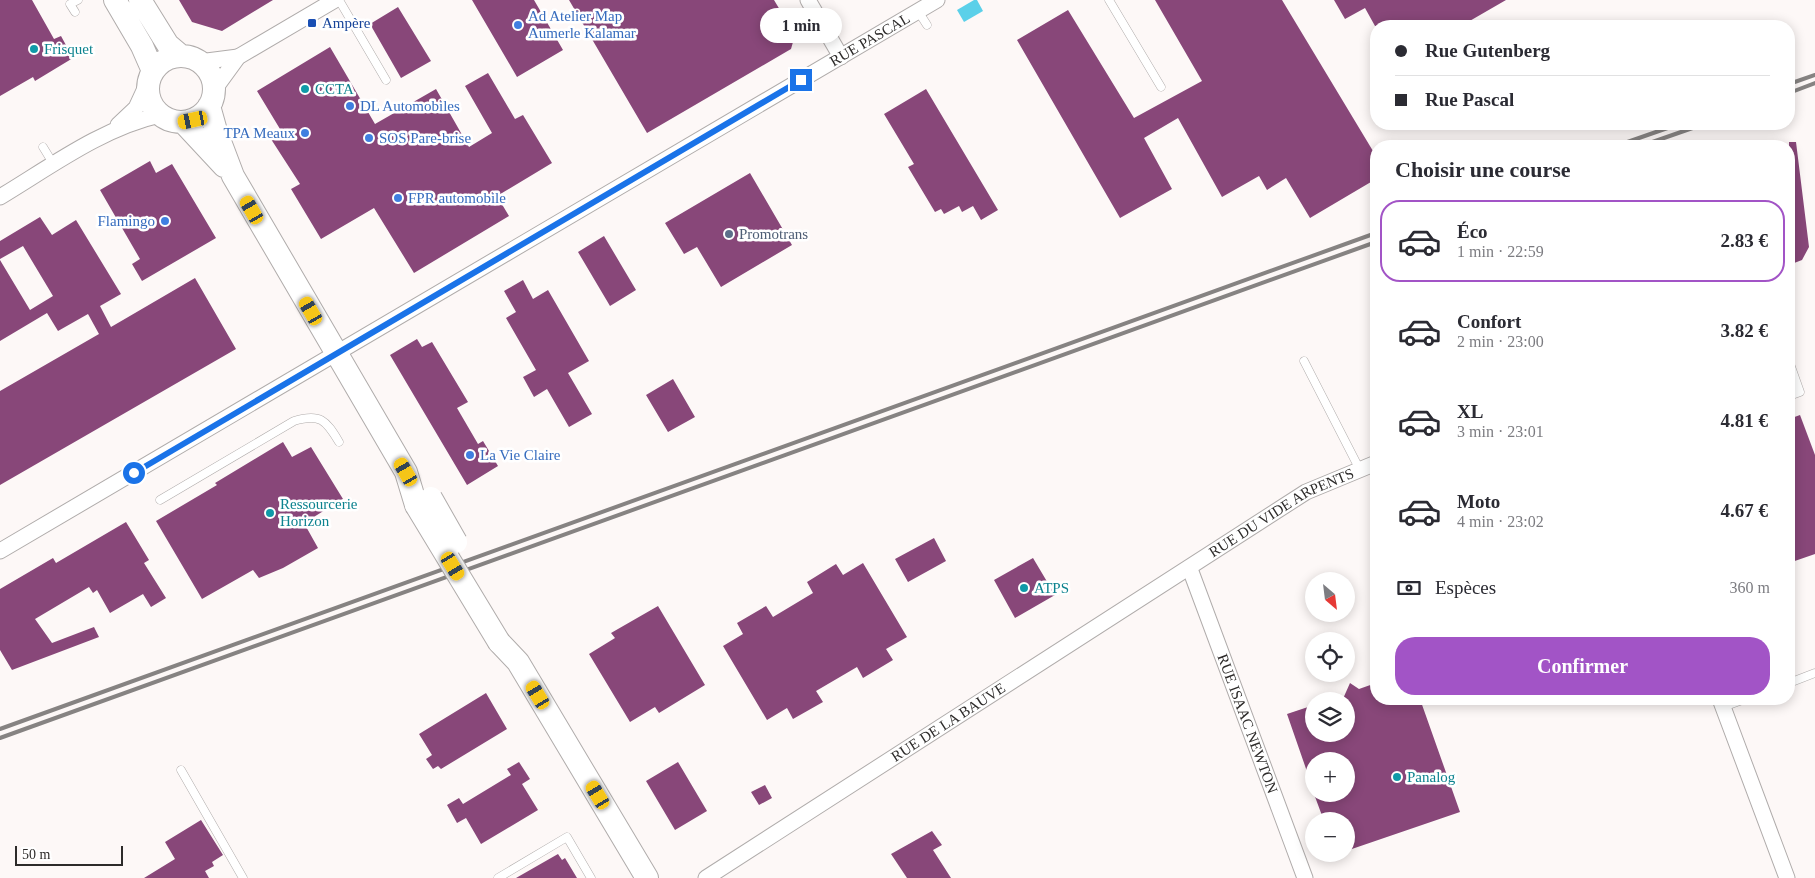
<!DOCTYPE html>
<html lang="fr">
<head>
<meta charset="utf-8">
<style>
	:root { --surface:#fff; --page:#f7f7f7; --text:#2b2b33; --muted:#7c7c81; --line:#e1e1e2; --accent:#a254c6 }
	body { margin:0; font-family:"Times New Roman",serif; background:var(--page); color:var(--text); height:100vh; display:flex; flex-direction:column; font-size:19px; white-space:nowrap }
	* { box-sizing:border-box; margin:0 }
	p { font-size:16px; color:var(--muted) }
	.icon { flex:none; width:28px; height:28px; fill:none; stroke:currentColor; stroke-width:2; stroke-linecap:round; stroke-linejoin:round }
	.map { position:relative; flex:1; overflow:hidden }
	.sheet { position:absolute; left:1370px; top:140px; width:425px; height:565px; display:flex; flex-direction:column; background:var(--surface); border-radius:20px; box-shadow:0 2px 12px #0003 }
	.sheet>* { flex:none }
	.guide { position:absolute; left:1370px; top:20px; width:425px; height:110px; border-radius:20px; box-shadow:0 2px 12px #0003; display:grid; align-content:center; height:110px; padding:0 25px; background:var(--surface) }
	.needle { width:32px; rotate:152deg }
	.tools { position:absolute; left:1305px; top:572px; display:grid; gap:10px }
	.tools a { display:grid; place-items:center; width:50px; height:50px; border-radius:50%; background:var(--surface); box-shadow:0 2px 12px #0003; font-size:25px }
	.scale { position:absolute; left:15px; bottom:12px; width:108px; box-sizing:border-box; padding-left:5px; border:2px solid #2d2b2a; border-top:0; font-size:14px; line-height:18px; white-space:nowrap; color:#2d2b2a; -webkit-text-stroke:4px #fff; paint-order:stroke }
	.end { position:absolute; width:22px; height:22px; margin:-11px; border:6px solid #1a73e8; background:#fff; box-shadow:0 0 0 2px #fff }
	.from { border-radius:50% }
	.bubble { position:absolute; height:35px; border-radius:18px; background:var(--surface); box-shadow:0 2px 12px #0003; font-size:16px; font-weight:700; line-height:35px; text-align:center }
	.car { position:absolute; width:15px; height:30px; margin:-15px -8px; border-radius:6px; box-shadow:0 0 4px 1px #0007; background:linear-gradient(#f5c518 24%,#345 0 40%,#f5c518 0 76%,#345 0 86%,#f5c518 0) }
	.guide b { display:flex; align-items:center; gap:18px; height:48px; font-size:19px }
	.guide b+b { border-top:1px solid var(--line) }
	.guide i { width:12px; height:12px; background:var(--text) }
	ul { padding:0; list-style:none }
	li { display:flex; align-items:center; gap:15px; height:82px; margin:0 10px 8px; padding:0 15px; border:2px solid transparent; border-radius:20px }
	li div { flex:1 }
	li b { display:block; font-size:19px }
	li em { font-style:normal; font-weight:700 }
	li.active { border-color:var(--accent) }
	li>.icon { width:45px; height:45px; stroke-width:1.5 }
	h2 { padding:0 25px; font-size:22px; line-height:60px }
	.pay { display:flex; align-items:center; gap:12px; height:55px; padding:0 25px; font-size:19px }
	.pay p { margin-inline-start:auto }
	.button { display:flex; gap:10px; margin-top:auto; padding:10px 25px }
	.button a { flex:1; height:58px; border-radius:20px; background:var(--accent); color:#fff; font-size:20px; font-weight:700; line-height:58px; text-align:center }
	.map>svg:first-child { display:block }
	.water { fill:#5bd0e9 }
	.building { fill:#884779 }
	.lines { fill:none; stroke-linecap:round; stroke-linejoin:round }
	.service-casing { stroke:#b0acab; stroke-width:9 }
	.minor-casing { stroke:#b0acab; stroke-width:17 }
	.primary-casing { stroke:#b0acab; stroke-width:24 }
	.service { stroke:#fff; stroke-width:8 }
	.minor { stroke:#fff; stroke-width:15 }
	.primary { stroke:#fff; stroke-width:22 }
	.rail { stroke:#868382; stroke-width:4 }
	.primary-bridge-casing { stroke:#b0acab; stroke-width:24; stroke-linecap:butt }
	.primary-bridge { stroke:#fff; stroke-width:22 }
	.route { stroke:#1a73e8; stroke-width:6 }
	.transit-dot { fill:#1a4fb4; stroke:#fff; stroke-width:2 }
	.shop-dot { fill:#3f7fe0; stroke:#fff; stroke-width:2 }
	.culture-dot { fill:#0f9aa8; stroke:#fff; stroke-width:2 }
	.service-dot { fill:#5c6f8a; stroke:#fff; stroke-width:2 }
	.labels { text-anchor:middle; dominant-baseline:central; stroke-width:5; stroke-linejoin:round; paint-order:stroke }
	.shop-label { font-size:15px; fill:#366cbe; stroke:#fff; text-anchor:start }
	.transit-label { font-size:15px; fill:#164399; stroke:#fff; text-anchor:start }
	.street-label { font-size:15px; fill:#2d2b2a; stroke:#fff }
	.culture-label { font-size:15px; fill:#0d838f; stroke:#fff; text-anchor:start }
	.service-label { font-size:15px; fill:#4e5e75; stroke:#fff; text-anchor:start }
</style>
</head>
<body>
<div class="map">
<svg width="1815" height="878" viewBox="0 0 1815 878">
	<rect width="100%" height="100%" fill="#fdf8f7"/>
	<path class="water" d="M974 0H977L983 11 964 22 957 10Z"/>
	<path class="building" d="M0 0H32L54 39 61 36 73 58 35 81 33 77 0 96Z
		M179 0H273L222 31 192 22Z
		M472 0H534L563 50 517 77Z
		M569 0H774L795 35 791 49 647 133Z
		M1155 0H1282L1376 156V179L1310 218 1286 178 1267 190 1259 176 1222 197 1178 118 1144 138 1172 189 1120 218 1017 40 1068 10 1134 118 1202 81Z
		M1334 0H1506L1461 26H1375L1365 8 1345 19Z
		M398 7 431 61 401 78 370 24Z
		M330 47 375 124 436 89 469 147 492 133 465 86 488 73 515 119 523 115 552 163 497 196 509 216 414 273 374 208 321 239 291 189 300 184 269 136 280 129 257 91Z
		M926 89 998 210 981 220 973 206 962 212 959 206 944 214 941 209 935 212 908 167 914 164 884 114Z
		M1789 142H1796L1809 247 1802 260 1789 265Z
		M150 161 156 173 172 164 216 238 142 281 132 264 140 259 100 190Z
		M750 173 792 245 721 287 697 247 684 254 665 223Z
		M40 217 52 235 76 220 121 294 100 306 111 327 195 278 236 349 0 485V391L99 334 88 314 58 331 47 313 0 341V260L30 310 53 296 23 246 0 259V241Z
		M604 236 636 290 610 306 578 252Z
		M523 280 533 299 548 290 589 361 568 373 592 414 569 427 547 389 534 397 523 377 536 370 506 318 516 312 504 291Z
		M417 339 422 347 432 342 468 402 457 408 478 444 483 441 498 466 467 485 390 355Z
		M673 379 695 417 668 432 646 395Z
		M1800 415 1815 455V554L1789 563V419Z
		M283 442 292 457 311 447 343 499 304 523 318 548 283 568 259 578 253 570 202 599 156 521 217 485 215 483Z
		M126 522 149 560 144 563 166 598 151 607 143 594 110 613 97 590 93 593 89 587 35 619 52 643 94 627 99 637 12 670 0 650V589L53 558 56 563Z
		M934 538 946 561 908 582 895 559Z
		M1033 558 1055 595 1015 618 994 580Z
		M863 563 907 637 886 649 893 660 863 678 857 667 816 691 823 702 793 719 787 708 767 720 723 646 743 634 737 623 766 606 773 617 813 593 807 582 836 564 843 575Z
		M658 606 705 685 659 713 655 707 630 722 589 654 615 638 611 633Z
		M1350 683 1359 689 1376 683V699H1420L1460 812 1346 851V821H1324L1314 794H1346V761H1314V786H1312L1287 714 1314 705V734H1346V701H1342Z
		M486 693 507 729 441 769 438 766 433 769 426 759 432 755 419 734Z
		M519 762 530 779 522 784 538 810 481 844 466 818 457 823 447 805 459 798 463 804 511 775 507 769Z
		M678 762 707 811 675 830 646 781Z
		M765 785 772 798 759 805 751 792Z
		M201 820 223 855 212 862 214 866 205 871 209 878H144L175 859 165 842Z
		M932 831 942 845 933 850 951 878H907L891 854Z
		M558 854 562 860 565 858 577 878H516Z"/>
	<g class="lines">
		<g class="service-casing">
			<path id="service" d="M339 0 386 80
				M1109 0 1161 87
				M918 11 927 25
				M75 12 70 4 78 0
				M43 147 54 165
				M1304 361 1360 470
				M1789 361 1800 392 1789 396
				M160 500 294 421C320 413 326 420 339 442
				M1789 683 1815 673
				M1723 707 1745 699
				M181 770 243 878
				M498 878 567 837 591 878"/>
		</g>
		<g class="minor-casing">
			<g id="minor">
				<path d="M808 0 841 57"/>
				<path d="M199 62 238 57"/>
				<path d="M214 90 238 57 335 0"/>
				<path d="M118 125 136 108 148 82"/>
				<path d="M0 197C50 167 102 128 160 115"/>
				<path id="s1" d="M0 551 937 0"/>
				<path id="s2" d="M1190 569 1305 878"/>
				<path d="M1720 699 1787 878"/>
				<path id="s3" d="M706 878 1306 492 1376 463"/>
			</g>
		</g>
		<g class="primary-casing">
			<path id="primary" d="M115 0 142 46 153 71
				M140 0 168 45 181 56
				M148 89a33 33 0 1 1 66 0a33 33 0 1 1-66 0Z
				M209 106 216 131 233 176 406 472 416 505
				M183 122 224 166
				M499 642 518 662 647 878"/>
		</g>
		<use href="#service" class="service"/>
		<use href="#minor" class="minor"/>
		<use href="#primary" class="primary"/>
		<path class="rail" d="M1789 84 1815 75
			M1789 93 1815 83
			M1616 146 1679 124
			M1641 146 1704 124
			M0 729 1376 233
			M0 738 1376 242"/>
		<g class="primary-bridge-casing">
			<path id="primary-bridge" d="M431 498 456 542
				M416 505 499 642"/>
		</g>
		<use href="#primary-bridge" class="primary-bridge"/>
	</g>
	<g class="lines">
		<path class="route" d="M134 473 801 80"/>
	</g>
	<rect class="transit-dot" x="307" y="18" width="10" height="10" rx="2.5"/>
	<g class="shop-dot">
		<circle cx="518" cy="25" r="5"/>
		<circle cx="350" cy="106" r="5"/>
		<circle cx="305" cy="133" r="5"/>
		<circle cx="369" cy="138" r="5"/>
		<circle cx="398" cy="198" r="5"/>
		<circle cx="165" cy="221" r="5"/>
		<circle cx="470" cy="455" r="5"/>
	</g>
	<g class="culture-dot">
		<circle cx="34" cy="49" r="5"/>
		<circle cx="305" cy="89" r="5"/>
		<circle cx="270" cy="513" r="5"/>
		<circle cx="1024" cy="588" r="5"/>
		<circle cx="1397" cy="777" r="5"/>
	</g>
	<circle class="service-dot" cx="729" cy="234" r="5"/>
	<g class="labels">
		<g class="shop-label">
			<text x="528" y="16">Ad Atelier Map<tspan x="528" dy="17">Aumerle Kalamar</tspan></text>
			<text x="360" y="106">DL Automobiles</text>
			<text x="295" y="133" text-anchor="end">TPA Meaux</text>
			<text x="379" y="138">SOS Pare-brise</text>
			<text x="408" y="198">FPR automobile</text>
			<text x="155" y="221" text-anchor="end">Flamingo</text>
			<text x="480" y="455">La Vie Claire</text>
		</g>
		<g class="transit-label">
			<text x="322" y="23">Ampère</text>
		</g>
		<g class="street-label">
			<text stroke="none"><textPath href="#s1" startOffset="1009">RUE PASCAL</textPath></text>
			<text stroke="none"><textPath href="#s3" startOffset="682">RUE DU VIDE ARPENTS</textPath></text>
			<text stroke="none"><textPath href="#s3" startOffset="288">RUE DE LA BAUVE</textPath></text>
			<text stroke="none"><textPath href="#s2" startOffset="165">RUE ISAAC NEWTON</textPath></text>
		</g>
		<g class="culture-label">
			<text x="44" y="49">Frisquet</text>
			<text x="315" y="89">CCTA</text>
			<text x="280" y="504">Ressourcerie<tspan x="280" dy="17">Horizon</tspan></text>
			<text x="1034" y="588">ATPS</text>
			<text x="1407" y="777">Panalog</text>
		</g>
		<g class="service-label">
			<text x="739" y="234">Promotrans</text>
		</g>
	</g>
</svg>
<div class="tools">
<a><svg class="needle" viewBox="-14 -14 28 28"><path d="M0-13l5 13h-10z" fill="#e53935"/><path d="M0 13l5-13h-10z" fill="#7c7c81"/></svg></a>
<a><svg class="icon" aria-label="locate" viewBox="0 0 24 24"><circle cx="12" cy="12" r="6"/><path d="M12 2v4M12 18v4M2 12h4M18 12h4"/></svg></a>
<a><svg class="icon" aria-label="layers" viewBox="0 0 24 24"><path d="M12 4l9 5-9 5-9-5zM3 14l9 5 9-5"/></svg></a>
<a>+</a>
<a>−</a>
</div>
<div class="scale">50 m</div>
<i class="end from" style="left:134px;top:473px"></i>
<i class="end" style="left:801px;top:80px"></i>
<div class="bubble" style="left:760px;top:8px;width:82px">1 min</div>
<i class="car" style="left:193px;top:120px;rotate:258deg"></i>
<i class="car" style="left:252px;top:210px;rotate:330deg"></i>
<i class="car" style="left:311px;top:311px;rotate:330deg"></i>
<i class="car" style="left:406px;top:472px;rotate:330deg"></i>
<i class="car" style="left:453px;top:566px;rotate:149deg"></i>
<i class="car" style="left:538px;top:695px;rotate:329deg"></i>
<i class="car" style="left:598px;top:795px;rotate:329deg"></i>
<div class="guide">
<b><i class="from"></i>Rue Gutenberg</b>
<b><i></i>Rue Pascal</b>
</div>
<section class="sheet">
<h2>Choisir une course</h2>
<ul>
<li class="active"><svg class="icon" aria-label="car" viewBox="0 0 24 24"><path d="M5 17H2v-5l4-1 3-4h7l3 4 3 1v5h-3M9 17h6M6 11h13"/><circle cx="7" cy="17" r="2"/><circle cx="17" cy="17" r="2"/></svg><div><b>Éco</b><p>1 min · 22:59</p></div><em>2.83 €</em></li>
<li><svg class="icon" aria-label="car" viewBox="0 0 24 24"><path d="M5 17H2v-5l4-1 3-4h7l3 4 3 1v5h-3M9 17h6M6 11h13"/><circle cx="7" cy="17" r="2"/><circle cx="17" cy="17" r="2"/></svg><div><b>Confort</b><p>2 min · 23:00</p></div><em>3.82 €</em></li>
<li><svg class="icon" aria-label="car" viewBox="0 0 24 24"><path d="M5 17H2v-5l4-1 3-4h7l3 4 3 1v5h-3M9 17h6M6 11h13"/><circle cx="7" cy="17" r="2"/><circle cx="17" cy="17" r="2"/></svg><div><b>XL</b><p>3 min · 23:01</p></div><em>4.81 €</em></li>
<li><svg class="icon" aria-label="car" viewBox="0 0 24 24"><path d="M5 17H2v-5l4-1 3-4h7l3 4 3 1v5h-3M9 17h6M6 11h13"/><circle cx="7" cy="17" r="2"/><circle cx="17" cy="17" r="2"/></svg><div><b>Moto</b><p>4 min · 23:02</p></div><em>4.67 €</em></li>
</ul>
<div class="pay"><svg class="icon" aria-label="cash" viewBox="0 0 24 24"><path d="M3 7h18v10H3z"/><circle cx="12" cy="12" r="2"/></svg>Espèces<p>360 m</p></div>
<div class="button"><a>Confirmer</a></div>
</section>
</div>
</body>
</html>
